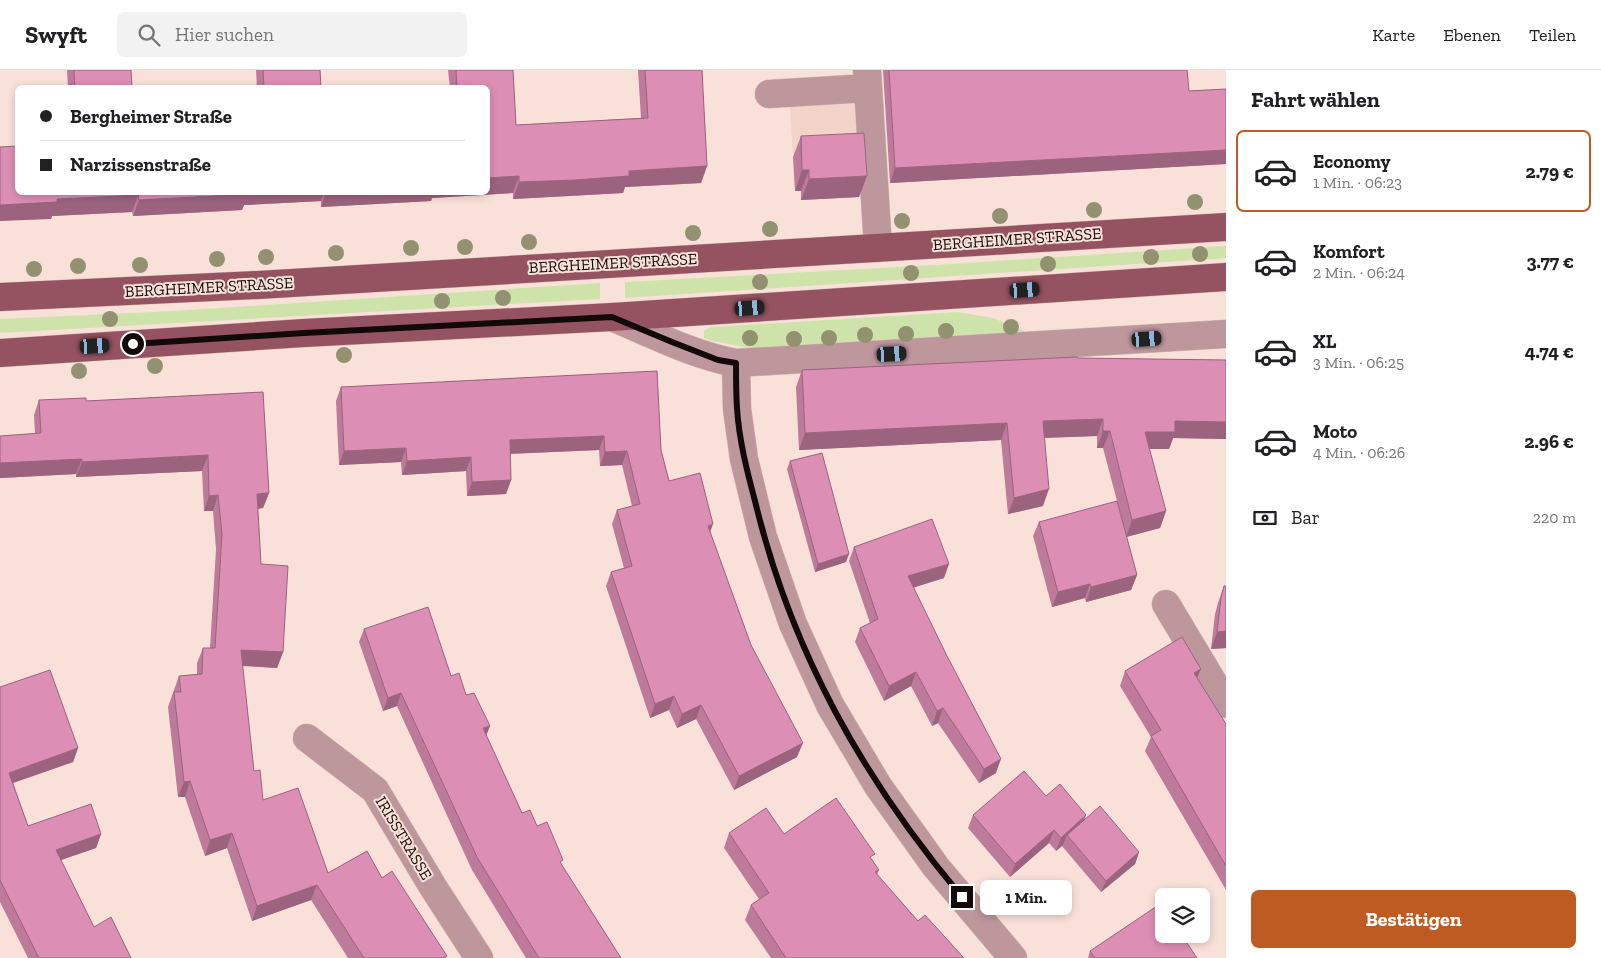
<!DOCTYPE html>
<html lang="de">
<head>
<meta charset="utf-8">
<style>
	:root { --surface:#fff; --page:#f2f2f2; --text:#202124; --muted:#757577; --line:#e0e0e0; --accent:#be5b22 }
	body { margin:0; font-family:"Zilla Slab",serif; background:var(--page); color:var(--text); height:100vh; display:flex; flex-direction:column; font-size:19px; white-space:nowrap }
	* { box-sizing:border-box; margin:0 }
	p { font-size:16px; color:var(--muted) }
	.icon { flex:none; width:28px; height:28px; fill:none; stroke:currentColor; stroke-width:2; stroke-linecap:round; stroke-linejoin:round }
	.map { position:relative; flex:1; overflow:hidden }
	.side { display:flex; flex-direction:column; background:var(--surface); width:375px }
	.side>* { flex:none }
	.banner { position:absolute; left:15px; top:15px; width:475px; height:110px; border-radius:8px; box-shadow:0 2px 8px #0003; display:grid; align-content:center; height:110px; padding:0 25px; background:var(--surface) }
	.controls { position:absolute; left:1155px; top:818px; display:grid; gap:10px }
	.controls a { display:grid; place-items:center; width:55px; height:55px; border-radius:8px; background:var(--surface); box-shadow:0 2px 8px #0003; font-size:25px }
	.end { position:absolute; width:22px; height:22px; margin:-11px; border:6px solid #120a08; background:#fff; box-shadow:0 0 0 2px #fff }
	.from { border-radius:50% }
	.bubble { position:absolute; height:35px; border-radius:8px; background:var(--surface); box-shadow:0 2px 8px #0003; font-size:16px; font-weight:700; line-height:35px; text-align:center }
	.car { position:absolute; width:15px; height:30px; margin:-15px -8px; border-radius:6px; box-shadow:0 0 4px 1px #0007; background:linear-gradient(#222 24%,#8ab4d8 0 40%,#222 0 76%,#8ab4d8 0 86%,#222 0) }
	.banner b { display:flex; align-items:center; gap:18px; height:48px; font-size:19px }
	.banner b+b { border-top:1px solid var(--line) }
	.banner i { width:12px; height:12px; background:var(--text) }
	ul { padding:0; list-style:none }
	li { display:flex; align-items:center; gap:15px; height:82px; margin:0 10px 8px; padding:0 15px; border:2px solid transparent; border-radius:8px }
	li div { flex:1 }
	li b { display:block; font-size:19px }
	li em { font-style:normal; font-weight:700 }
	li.current { border-color:var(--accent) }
	li>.icon { width:45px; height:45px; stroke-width:1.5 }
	h2 { padding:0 25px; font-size:22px; line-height:60px }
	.pay { display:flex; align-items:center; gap:12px; height:55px; padding:0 25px; font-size:19px }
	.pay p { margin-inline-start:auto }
	.cta { display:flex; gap:10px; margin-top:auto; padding:10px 25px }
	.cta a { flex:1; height:58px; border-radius:8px; background:var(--accent); color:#fff; font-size:20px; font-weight:700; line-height:58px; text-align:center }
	header { display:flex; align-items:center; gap:30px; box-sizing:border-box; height:70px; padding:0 25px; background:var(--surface); border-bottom:1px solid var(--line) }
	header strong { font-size:24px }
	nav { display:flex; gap:28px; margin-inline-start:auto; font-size:18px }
	.search { width:350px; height:45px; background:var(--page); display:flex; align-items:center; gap:12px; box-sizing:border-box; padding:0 18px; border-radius:8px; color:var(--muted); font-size:19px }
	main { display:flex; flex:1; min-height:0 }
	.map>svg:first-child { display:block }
	.built { fill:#f2d3c7 }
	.green { fill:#cee3aa }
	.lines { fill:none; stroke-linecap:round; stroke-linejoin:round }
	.minor-casing { stroke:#d4bfb8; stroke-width:29 }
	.major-casing { stroke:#d4bfb8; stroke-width:29 }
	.minor { stroke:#be979d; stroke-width:28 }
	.major { stroke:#955260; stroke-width:28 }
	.tree { fill:#939270 }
	.wall { fill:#be7a9b }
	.shaded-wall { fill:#9b637e }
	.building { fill:#dd8eb4; stroke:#9b637e }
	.route { stroke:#120a08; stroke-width:6 }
	.labels { text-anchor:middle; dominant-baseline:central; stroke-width:4; stroke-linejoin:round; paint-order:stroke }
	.street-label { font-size:16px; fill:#120a08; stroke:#f9e1d9 }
</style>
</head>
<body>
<header>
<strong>Swyft</strong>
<div class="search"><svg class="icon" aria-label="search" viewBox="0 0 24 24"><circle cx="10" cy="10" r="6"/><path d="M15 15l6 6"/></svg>Hier suchen</div>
<nav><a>Karte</a><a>Ebenen</a><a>Teilen</a></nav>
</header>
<main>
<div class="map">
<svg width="1226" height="888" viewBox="0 0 1226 888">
	<rect width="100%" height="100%" fill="#f9e1d9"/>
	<path class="built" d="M856 33 859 83 793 87 790 37Z"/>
	<path class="green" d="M1226 176V188L625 228V212L935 195Z
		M600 213V229L0 263V249L173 241Z
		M958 242 993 248 1032 264 765 281 712 271 704 268V261L711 257Z"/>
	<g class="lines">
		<g class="minor-casing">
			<path id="minor" d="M867 0 878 178
				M769 24 868 18
				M612 247C652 264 693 285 736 293L1226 264
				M736 293 737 339 744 389 763 467 793 554 830 635 878 716 936 797 1013 888
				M1166 534 1226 634
				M307 668 375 720 433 817 479 888"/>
		</g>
		<g class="major-casing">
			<path id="major" d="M0 227 258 215 1226 157
				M0 283 304 263 612 247 1226 207"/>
		</g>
		<use href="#minor" class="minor"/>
		<use href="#major" class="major"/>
	</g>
	<g class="tree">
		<circle cx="1195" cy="132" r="8"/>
		<circle cx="1094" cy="140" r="8"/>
		<circle cx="1000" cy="146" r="8"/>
		<circle cx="902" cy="151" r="8"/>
		<circle cx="770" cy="159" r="8"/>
		<circle cx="693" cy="163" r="8"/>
		<circle cx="529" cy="172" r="8"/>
		<circle cx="465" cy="177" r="8"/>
		<circle cx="411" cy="178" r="8"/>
		<circle cx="336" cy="183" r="8"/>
		<circle cx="1200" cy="184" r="8"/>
		<circle cx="266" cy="187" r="8"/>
		<circle cx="1151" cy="187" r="8"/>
		<circle cx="217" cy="189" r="8"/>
		<circle cx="1048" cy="194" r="8"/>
		<circle cx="140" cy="195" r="8"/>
		<circle cx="78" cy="196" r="8"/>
		<circle cx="34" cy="199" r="8"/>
		<circle cx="911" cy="203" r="8"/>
		<circle cx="760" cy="212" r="8"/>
		<circle cx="503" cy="228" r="8"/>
		<circle cx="442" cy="231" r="8"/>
		<circle cx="110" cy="249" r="8"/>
		<circle cx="1011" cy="257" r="8"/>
		<circle cx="946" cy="261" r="8"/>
		<circle cx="906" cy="264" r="8"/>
		<circle cx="865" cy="265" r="8"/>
		<circle cx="750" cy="268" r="8"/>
		<circle cx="829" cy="268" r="8"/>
		<circle cx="794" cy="269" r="8"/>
		<circle cx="344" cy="285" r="8"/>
		<circle cx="155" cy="296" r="8"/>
		<circle cx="79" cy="301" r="8"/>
	</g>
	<path class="wall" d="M67 0H131L132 18H68Z
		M256 0H320L321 18H257Z
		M448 0H513L516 55 641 48 638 0H702L707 96 701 113 625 117 623 123 569 126 513 129V123L432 128 431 131 321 137V131L244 135 242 140 133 146 132 142 52 146 51 149 18 122H488V18H450Z
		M883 0H1187L1189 21 1226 19V94L890 113Z
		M801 66 859 127 801 130V121H795L793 87Z
		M1078 288 1226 290V369L1173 368 1169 379H1149L1166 441 1160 458 1126 467 1137 505 1131 520 1086 532 1085 528 1052 537 1033 466 1039 452 1125 461 1103 378H1097V366L1045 368 1043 436 1008 444 1001 370 799 380 796 317 802 300Z
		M657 301 661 380 669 411 710 462 751 575 797 687 734 720 696 649 677 658 669 640 650 648 606 516 611 502 624 498 612 454 617 440 632 436 622 395 600 396 599 380 510 384 511 410 506 424 467 426 466 401 402 405 401 392 339 395 336 331 341 317Z
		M263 322 269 423 263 438 258 439 261 494 283 582 277 598 242 596 254 701 263 730 328 803 382 808 447 886 446 888H348L311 830 252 851 227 778 205 786 185 727H178L168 637 179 606 197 604V593L203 578H210L216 479 213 441H204L202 401 76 407V404L0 408V366L35 364 34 345 39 330 86 331Z
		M790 391 846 492 815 502 787 399Z
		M854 477 944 508 913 517 996 703 979 713 938 653 932 656 911 616 884 631 855 572 860 558 870 553 849 491Z
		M1224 516 1226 578 1211 579 1215 544 1218 533Z
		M364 559 451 606 466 625 486 665 522 743 537 756 621 888H526L472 800 397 636 383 641 359 572Z
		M1125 601 1197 608 1226 654V820L1145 681 1151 667 1120 616Z
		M0 617 78 678 73 692 13 713 28 756 101 764 96 778 61 790 94 857 131 888H28L0 832Z
		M1046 726 1085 749 1139 782 1135 794 1101 822 1062 776 1063 775 1056 781 1049 773 1010 807 968 758 973 745Z
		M729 763 784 764 872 790 879 800 877 805 918 851 964 888H771L745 850 751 835 759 829 724 778Z
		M1090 881 1197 888H1088Z"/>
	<path class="shaded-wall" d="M1226 80V94L890 113 895 98Z
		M707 96 701 113 625 117 623 123 513 129 519 112 629 101Z
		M802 100H809L801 121H795Z
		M519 106 513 123 432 128 431 131 321 137 326 122H488V108Z
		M867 106 859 127 801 130 809 109Z
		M247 122H324L321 131 244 135 242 140 133 146 139 130Z
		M138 125 132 142 52 146 51 149 0 151V135L57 129Z
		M1103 349 1097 366 1037 368 1043 351Z
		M1175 351 1226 352V369L1173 368 1169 379H1139L1145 362Z
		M1007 353 1001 370 799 380 805 363Z
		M1103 361H1110L1103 378H1097Z
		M604 366 599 380 505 384 510 370Z
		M406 378 401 392 339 395 344 381Z
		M627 381 622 395 600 396 605 382Z
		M208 385 202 401 76 407 82 392Z
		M471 387 466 401 402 405 407 391Z
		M82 389 76 404 0 408V393Z
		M511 410 506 424 467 426 472 412Z
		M1049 419 1043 436 1008 444 1014 428Z
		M269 423 263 438 251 439 257 424Z
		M218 425 213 441H204L209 426Z
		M1166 441 1160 458 1126 467 1132 450Z
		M713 454 708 468V456Z
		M849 484 846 492 815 502 818 494Z
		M949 494 944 508 903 521 908 506Z
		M1137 505 1131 520 1086 532 1091 517Z
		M1090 514 1085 528 1052 537 1058 522Z
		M1226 561V578L1211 579 1217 562Z
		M241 580 283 582 277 598 235 595Z
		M1201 599 1195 613 1194 603Z
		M916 602 911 616 884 631 889 616Z
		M401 623 397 636 383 641 388 628Z
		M674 626 669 640 650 648 655 634Z
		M701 635 696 649 677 658 682 644Z
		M943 638 938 653 932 656 937 641Z
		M490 656 485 669 483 658Z
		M803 673 797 687 734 720 739 706Z
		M78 678 73 692 4 716 9 703Z
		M1001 689 996 703 979 713 984 699Z
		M190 711 185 727H178L184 712Z
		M1086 745 1081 758 1067 765 1063 775 1056 781 1061 768Z
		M1054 760 1049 773 1010 807 1015 794Z
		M232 763 227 778 205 786 210 770Z
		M101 764 96 778 52 793 56 780Z
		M1139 782 1135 794 1101 822 1106 811Z
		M317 815 311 830 252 851 257 836Z"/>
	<path class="building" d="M74 0H131L132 18H75Z
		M263 0H320L321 18H264Z
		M456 0H513L516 55 648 48 645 0H702L707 96 629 101V106L575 110 519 112V106L488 108V18H457Z
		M889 0H1187L1189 21 1226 19V80L895 98Z
		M864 63 867 106 809 109V100H802L801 66Z
		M18 76V122H248V124L139 130 138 125 57 129V132L0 135V77Z
		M1077 287 1078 288 1226 290V352L1175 351V362H1145L1166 441 1132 450 1110 361H1103V349L1043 351 1049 419 1014 428 1007 353 805 363 802 300Z
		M657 301 661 380 669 411 700 403 713 454 708 456 751 575 803 673 739 706 701 635 682 644 674 626 655 634 611 502 632 496 617 440 640 434 627 381 605 382 604 366 510 370 511 410 472 412 471 387 407 391 406 378 344 381 341 317Z
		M263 322 269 423 257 424 261 494 288 496 283 582 241 580 254 701 260 700 263 730 298 718 328 803 367 781 382 808 392 801 447 886 443 888H364L317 815 257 836 232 763 210 770 190 711 184 712 174 622H181L179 606 202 604 203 578H215L222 464 218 425 209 426 208 385 82 392V389L0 393V366L41 363 39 330 86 328V331Z
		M822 383 849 484 818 494 790 391Z
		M1117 431 1137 505 1091 517 1090 514 1058 522 1039 452Z
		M932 449 949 494 908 506 947 586 1001 689 984 699 943 638 937 641 916 602 889 616 860 558 878 549 854 477Z
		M1224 516H1226V561L1217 562 1221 528Z
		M428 537 451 606 459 603 466 625 474 623 490 656 483 658 522 743 530 740 537 756 547 752 563 790 560 792 621 888H539L477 787 401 623 388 628 364 559Z
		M1182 567 1201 599 1194 603 1226 654V796L1151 666 1161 660 1125 601Z
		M50 600 78 678 9 703 28 756 91 734 101 764 56 780 94 857 111 847 131 888H39L0 810V617Z
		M1024 701 1046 726 1060 714 1086 745 1061 768 1054 760 1015 794 973 745Z
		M836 728 875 784 870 787 879 800 875 802 918 851 925 845 964 888H786L751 835 769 823 729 763 766 738 784 764Z
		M1100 736 1139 782 1106 811 1067 765Z
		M1160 834 1164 839V864H1181L1197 888H1095L1090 881Z"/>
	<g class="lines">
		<path class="route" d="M133 274 304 263 612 247 672 272 718 290 736 293C736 308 736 323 737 338 739 370 747 401 755 431 791 581 863 709 962 827"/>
	</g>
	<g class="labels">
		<g class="street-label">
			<text transform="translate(1017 169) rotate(-4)">BERGHEIMER STRASSE</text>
			<text transform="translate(613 193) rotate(-3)">BERGHEIMER STRASSE</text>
			<text transform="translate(209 217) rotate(-3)">BERGHEIMER STRASSE</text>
			<text transform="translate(404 768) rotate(59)">IRISSTRASSE</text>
		</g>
	</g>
</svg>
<div class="controls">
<a><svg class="icon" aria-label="layers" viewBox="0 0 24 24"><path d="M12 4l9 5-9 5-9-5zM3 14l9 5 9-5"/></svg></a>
</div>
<i class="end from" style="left:133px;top:274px"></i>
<i class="end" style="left:962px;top:827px"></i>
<div class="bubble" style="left:980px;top:810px;width:92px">1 Min.</div>
<i class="car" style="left:1025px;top:220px;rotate:86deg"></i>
<i class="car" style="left:750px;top:238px;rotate:86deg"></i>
<i class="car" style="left:1147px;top:269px;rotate:86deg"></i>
<i class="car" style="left:95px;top:276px;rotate:87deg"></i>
<i class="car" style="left:892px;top:284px;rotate:87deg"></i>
<div class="banner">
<b><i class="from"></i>Bergheimer Straße</b>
<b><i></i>Narzissenstraße</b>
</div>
</div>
<section class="side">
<h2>Fahrt wählen</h2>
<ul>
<li class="current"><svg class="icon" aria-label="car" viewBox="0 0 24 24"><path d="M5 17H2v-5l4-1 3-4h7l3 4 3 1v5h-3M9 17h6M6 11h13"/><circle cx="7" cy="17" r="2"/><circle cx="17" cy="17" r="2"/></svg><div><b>Economy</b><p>1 Min. · 06:23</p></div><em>2.79 €</em></li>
<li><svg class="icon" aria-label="car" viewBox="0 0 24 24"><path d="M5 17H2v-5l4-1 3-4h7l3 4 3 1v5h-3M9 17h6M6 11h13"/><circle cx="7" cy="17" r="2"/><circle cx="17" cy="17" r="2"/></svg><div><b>Komfort</b><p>2 Min. · 06:24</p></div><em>3.77 €</em></li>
<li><svg class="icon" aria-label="car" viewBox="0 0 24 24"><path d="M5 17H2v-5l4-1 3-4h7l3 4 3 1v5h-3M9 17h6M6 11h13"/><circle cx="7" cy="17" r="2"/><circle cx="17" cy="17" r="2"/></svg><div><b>XL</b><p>3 Min. · 06:25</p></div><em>4.74 €</em></li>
<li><svg class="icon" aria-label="car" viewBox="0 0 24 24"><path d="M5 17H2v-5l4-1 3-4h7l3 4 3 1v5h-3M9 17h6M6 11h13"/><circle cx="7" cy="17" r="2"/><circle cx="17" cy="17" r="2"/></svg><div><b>Moto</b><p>4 Min. · 06:26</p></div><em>2.96 €</em></li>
</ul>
<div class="pay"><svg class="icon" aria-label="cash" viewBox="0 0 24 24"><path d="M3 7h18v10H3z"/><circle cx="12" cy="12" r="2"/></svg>Bar<p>220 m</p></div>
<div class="cta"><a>Bestätigen</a></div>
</section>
</main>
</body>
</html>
